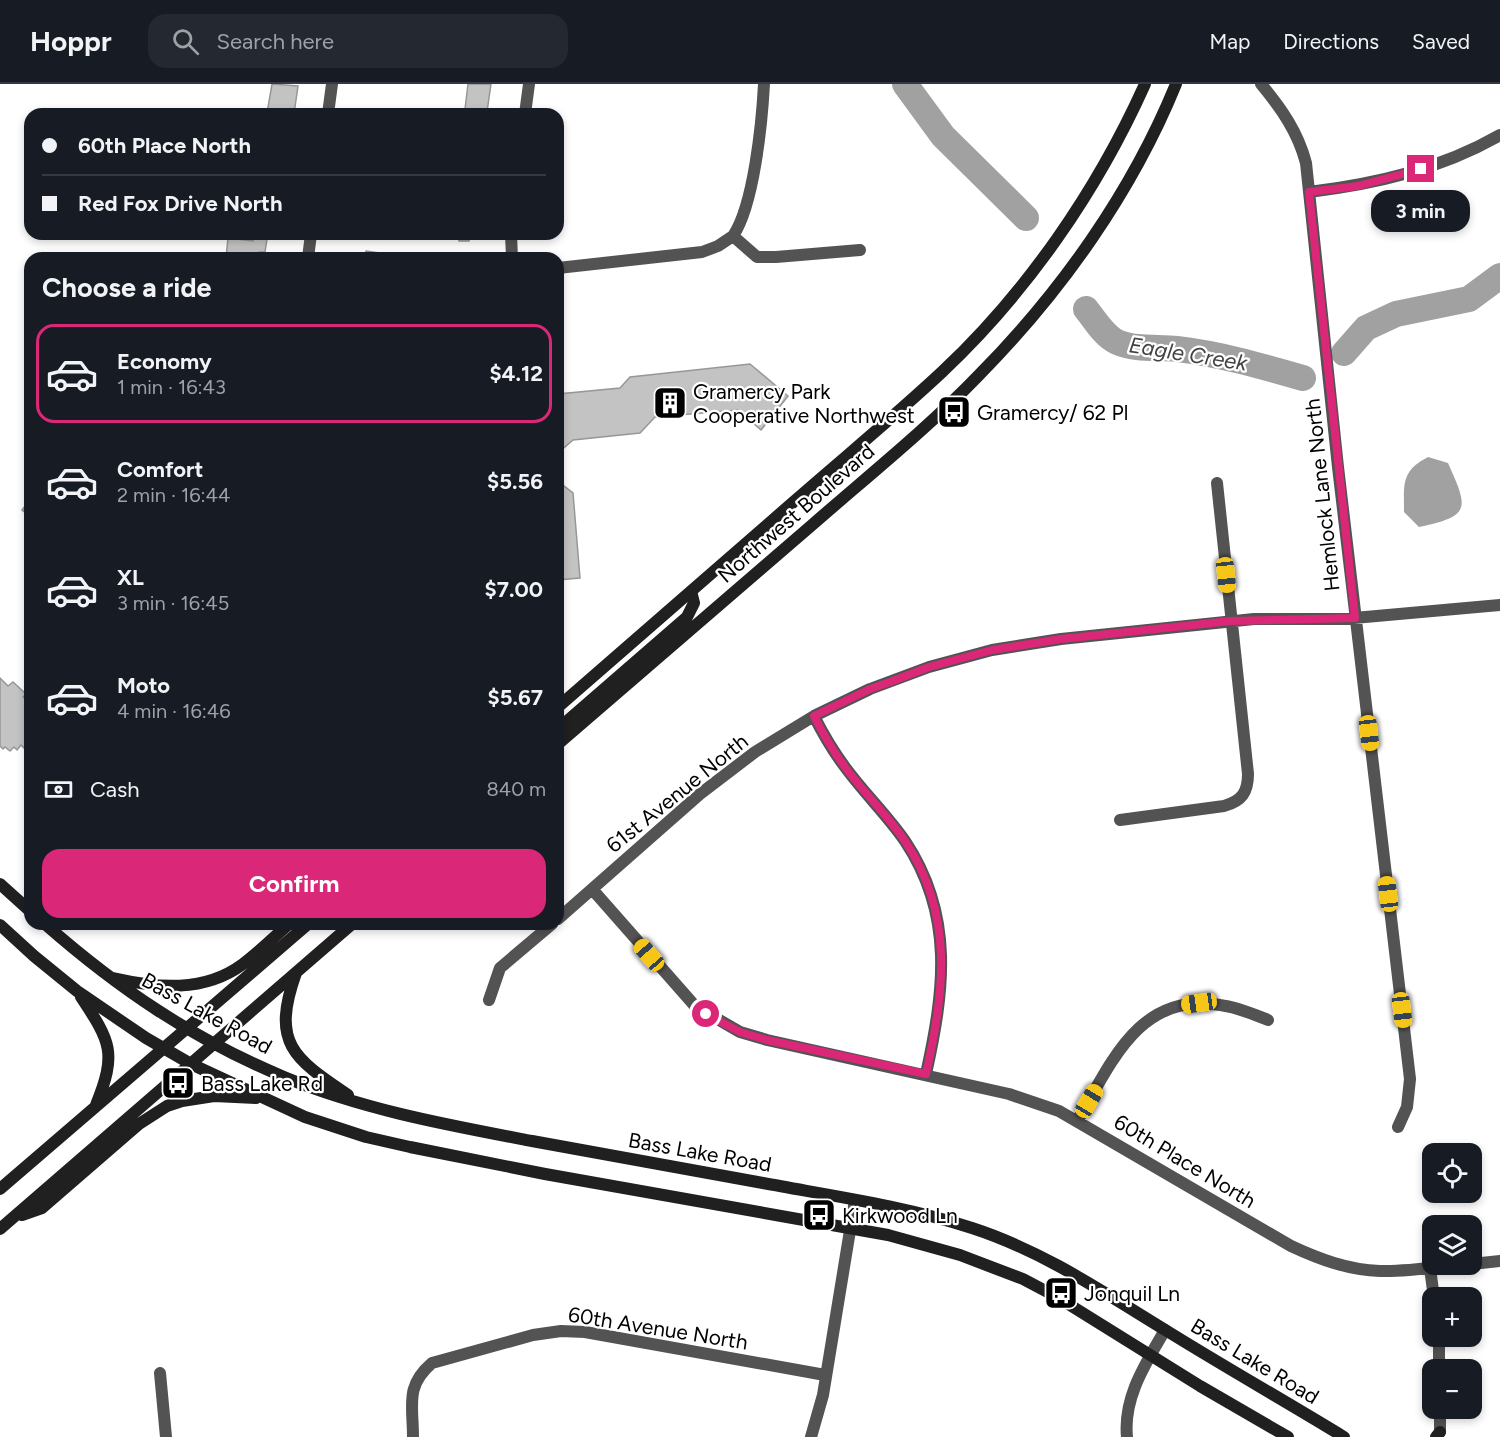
<!DOCTYPE html>
<html lang="en">
<head>
<meta charset="utf-8">
<style>
	:root { --surface:#171b24; --page:#242831; --text:#f1f3f6; --muted:#9ea1a6; --line:#363941; --accent:#db2777 }
	body { margin:0; font-family:Figtree,sans-serif; background:var(--page); color:var(--text); height:100vh; display:flex; flex-direction:column; font-size:22px; white-space:nowrap }
	* { box-sizing:border-box; margin:0 }
	p { font-size:20px; color:var(--muted) }
	.icon { flex:none; width:33px; height:33px; fill:none; stroke:currentColor; stroke-width:2; stroke-linecap:round; stroke-linejoin:round }
	.map { position:relative; flex:1; overflow:hidden }
	.sheet { position:absolute; left:24px; top:168px; width:540px; height:678px; display:flex; flex-direction:column; background:var(--surface); border-radius:18px; box-shadow:0 3px 9px #0003 }
	.sheet>* { flex:none }
	.guide { position:absolute; left:24px; top:24px; width:540px; height:132px; border-radius:18px; box-shadow:0 3px 9px #0003; display:grid; align-content:center; height:132px; padding:0 18px; background:var(--surface) }
	.fabs { position:absolute; left:1422px; top:1059px; display:grid; gap:12px }
	.fabs a { display:grid; place-items:center; width:60px; height:60px; border-radius:12px; background:var(--surface); box-shadow:0 3px 9px #0003; font-size:30px }
	.end { position:absolute; width:27px; height:27px; margin:-14px; border:8px solid #db2777; background:#fff; box-shadow:0 0 0 3px #fff }
	.from { border-radius:50% }
	.bubble { position:absolute; height:42px; border-radius:18px; background:var(--surface); box-shadow:0 3px 9px #0003; font-size:20px; font-weight:700; line-height:42px; text-align:center }
	.car { position:absolute; width:18px; height:36px; margin:-18px -9px; border-radius:8px; box-shadow:0 0 4px 2px #0007; background:linear-gradient(#f5c518 24%,#345 0 40%,#f5c518 0 76%,#345 0 86%,#f5c518 0) }
	.guide b { display:flex; align-items:center; gap:21px; height:57px; font-size:22px }
	.guide b+b { border-top:2px solid var(--line) }
	.guide i { width:15px; height:15px; background:var(--text) }
	ul { padding:0; list-style:none }
	li { display:flex; align-items:center; gap:18px; height:99px; margin:0 12px 9px; padding:0 6px; border:3px solid transparent; border-radius:18px }
	li div { flex:1 }
	li b { display:block; font-size:22px }
	li em { font-style:normal; font-weight:700 }
	li.active { border-color:var(--accent) }
	li>.icon { width:54px; height:54px; stroke-width:1.5 }
	h2 { padding:0 18px; font-size:27px; line-height:72px }
	.pay { display:flex; align-items:center; gap:15px; height:66px; padding:0 18px; font-size:22px }
	.pay p { margin-inline-start:auto }
	.cta { display:flex; gap:12px; margin-top:auto; padding:12px 18px }
	.cta a { flex:1; height:69px; border-radius:18px; background:var(--accent); color:#fff; font-size:24px; font-weight:700; line-height:69px; text-align:center }
	header { display:flex; align-items:center; gap:36px; box-sizing:border-box; height:84px; padding:0 30px; background:var(--surface); border-bottom:2px solid var(--line) }
	header strong { font-size:28px }
	nav { display:flex; gap:33px; margin-inline-start:auto; font-size:21px }
	.search { width:420px; height:54px; background:var(--page); display:flex; align-items:center; gap:15px; box-sizing:border-box; padding:0 21px; border-radius:18px; color:var(--muted); font-size:22px }
	.map>svg:first-child { display:block }
	.water { fill:#a1a1a1 }
	.lines { fill:none; stroke-linecap:round; stroke-linejoin:round }
	.river { stroke:#a1a1a1; stroke-width:26 }
	.building { fill:#c3c3c3; stroke:#979797; stroke-width:1.5 }
	.minor { stroke:#535353; stroke-width:12 }
	.secondary { stroke:#202020; stroke-width:12 }
	.route { stroke:#db2777; stroke-width:8 }
	.labels { text-anchor:middle; dominant-baseline:central; stroke-width:4.5; stroke-linejoin:round; paint-order:stroke }
	.poi-label { font-size:21px; fill:#000; stroke:#fff; text-anchor:start }
	.street-label { font-size:21px; fill:#000; stroke:#fff }
	.water-label { font-size:22px; font-style:italic; fill:#424242; stroke:#fff }
</style>
</head>
<body>
<header>
<strong>Hoppr</strong>
<div class="search"><svg class="icon" aria-label="search" viewBox="0 0 24 24"><circle cx="10" cy="10" r="6"/><path d="M15 15l6 6"/></svg>Search here</div>
<nav><a>Map</a><a>Directions</a><a>Saved</a></nav>
</header>
<div class="map">
<svg width="1500" height="1353" viewBox="0 0 1500 1353">
	<rect width="100%" height="100%" fill="#fff"/>
	<path class="water" d="M1428 373 1448 379C1468 424 1472 432 1419 443L1404 428C1404 400 1401 387 1428 373Z"/>
	<g class="lines">
		<path class="river" d="M905 0 943 52 1026 134
			M1086 225C1095 236 1104 252 1117 258 1135 266 1158 263 1177 265 1220 270 1261 282 1303 294
			M1344 269 1366 244 1396 230 1469 215 1500 192"/>
	</g>
	<path class="building" d="M272 0 298 2 294 30 267 29Z
		M468 0H491L487 28 465 25Z
		M451 150H479V153H469V157H459V152H451Z
		M254 153 267 155 265 168H259L258 174H219H226L228 154 253 157Z
		M366 167 394 171 393 174H365Z
		M750 280 788 312 761 346 738 326 655 333 640 349 573 356 558 369V310L620 304 630 293Z
		M558 383 559 398 573 409 580 494 558 496Z
		M30 416V432L22 426Z
		M0 594 8 602 13 598 26 610 23 613 30 618V663L27 667 21 661 17 666 14 663 10 667 5 663 3 665 0 662Z"/>
	<g class="lines">
		<path class="minor" d="M1261 0C1281 24 1298 48 1306 79L1338 383 1410 995 1407 1023 1398 1043
			M328 30 332 0
			M525 30 529 0
			M1309 108C1375 100 1441 85 1500 51
			M511 150 512 174
			M733 152C754 121 762 38 764 0
			M308 174 311 150
			M558 184 702 168 718 162 733 152 757 173H776L860 166
			M814 632C823 650 833 667 845 683 864 709 887 731 905 757 955 832 944 908 926 990
			M1120 736 1224 722C1242 717 1248 708 1248 690L1217 399
			M592 805 695 922 740 948 767 956 1009 1010 1059 1027 1291 1162C1319 1175 1348 1186 1380 1187 1407 1188 1435 1183 1463 1180
			M558 835 700 710 755 668 814 632 870 605 929 583 992 566 1061 555 1254 535H1343L1500 521
			M489 916 500 884 552 840
			M1078 1036C1111 979 1140 907 1220 921 1237 923 1253 930 1268 936
			M1472 1180 1500 1177
			M1430 1184 1434 1214
			M1439 1252V1286
			M160 1289 166 1353
			M1440 1324V1348
			M413 1353C413 1321 405 1302 432 1279L533 1251 561 1247 585 1248 825 1291
			M811 1353 823 1311 855 1116
			M1127 1353C1123 1313 1146 1279 1165 1246"/>
		<path class="secondary" d="M558 623C638 553 718 484 798 414 846 372 895 332 942 288 1027 208 1097 107 1145 0
			M558 645 687 533 694 519 691 507
			M558 660C643 587 727 514 812 441 868 392 927 345 979 291 1061 208 1132 108 1176 0
			M0 800 30 827
			M45 840C119 905 193 955 284 993 364 1026 448 1041 532 1057 609 1071 686 1085 763 1099 833 1112 905 1122 972 1144 1043 1167 1103 1208 1167 1247 1225 1283 1285 1317 1344 1353
			M0 841 34 872 77 907 146 954 191 980 305 1033 366 1053 410 1063 545 1090 888 1151 960 1171 1023 1195 1057 1213 1200 1302 1288 1353
			M296 889C271 959 293 974 348 1011
			M113 894C157 904 204 909 243 880 259 868 274 853 289 840
			M81 913C111 958 117 969 96 1021
			M0 1105 308 840
			M22 1131 42 1124 139 1040 167 1022 182 1017 214 1012 256 1014
			M0 1145 352 840
			M1436 1353 1440 1348"/>
	</g>
	<g class="lines">
		<path class="route" d="M706 930 740 948 767 956 926 990C944 908 955 832 905 757 887 731 864 709 845 683 833 667 823 650 814 632L870 605 890 598 929 583 992 566 1061 555 1231 537 1355 534 1309 108 1358 102 1421 85"/>
	</g>
	<defs>
		<g id="building-square" transform="scale(1.725)"><rect x="-9" y="-9" width="18" height="18" rx="4" fill="#000" stroke="#fff"/><path d="M-4-6H4V6H1V3H-1V6H-4ZM-2.5-4.3h1.7v1.8h-1.7ZM.8-4.3h1.7v1.8H.8ZM-2.5-1h1.7V.8h-1.7ZM.8-1h1.7V.8H.8Z" fill="#fff"/></g>
		<g id="bus-square" transform="scale(1.725)"><rect x="-9" y="-9" width="18" height="18" rx="4" fill="#000" stroke="#fff"/><path d="M-5-6H5V4H4V6H2V4H-2V6H-4V4H-5ZM-3.5-4V0h7V-4ZM-3.5 1.2v1.5H-2V1.2ZM2 1.2v1.5H3.5V1.2Z" fill="#fff"/></g>
	</defs>
	<g fill-rule="evenodd">
		<use href="#building-square" x="670" y="319"/>
		<use href="#bus-square" x="954" y="328"/>
		<use href="#bus-square" x="178" y="999"/>
		<use href="#bus-square" x="819" y="1131"/>
		<use href="#bus-square" x="1061" y="1209"/>
	</g>
	<g class="labels">
		<g class="poi-label">
			<text x="693" y="307">Gramercy Park<tspan x="693" dy="24">Cooperative Northwest</tspan></text>
			<text x="977" y="328">Gramercy/ 62 Pl</text>
			<text x="201" y="999">Bass Lake Rd</text>
			<text x="842" y="1131">Kirkwood Ln</text>
			<text x="1084" y="1209">Jonquil Ln</text>
		</g>
		<g class="street-label">
			<text transform="translate(1322 411) rotate(-96)">Hemlock Lane North</text>
			<text transform="translate(796 429) rotate(-41)">Northwest Boulevard</text>
			<text transform="translate(677 709) rotate(-39)">61st Avenue North</text>
			<text transform="translate(207 929) rotate(29)">Bass Lake Road</text>
			<text transform="translate(700 1068) rotate(10)">Bass Lake Road</text>
			<text transform="translate(1185 1077) rotate(31)">60th Place North</text>
			<text transform="translate(658 1244) rotate(9)">60th Avenue North</text>
			<text transform="translate(1255 1277) rotate(31)">Bass Lake Road</text>
		</g>
		<g class="water-label">
			<text transform="translate(1188 270) rotate(9)">Eagle Creek</text>
		</g>
	</g>
</svg>
<div class="fabs">
<a><svg class="icon" aria-label="locate" viewBox="0 0 24 24"><circle cx="12" cy="12" r="6"/><path d="M12 2v4M12 18v4M2 12h4M18 12h4"/></svg></a>
<a><svg class="icon" aria-label="layers" viewBox="0 0 24 24"><path d="M12 4l9 5-9 5-9-5zM3 14l9 5 9-5"/></svg></a>
<a>+</a>
<a>−</a>
</div>
<i class="end from" style="left:706px;top:930px"></i>
<i class="end" style="left:1421px;top:85px"></i>
<div class="bubble" style="left:1371px;top:106px;width:99px">3 min</div>
<i class="car" style="left:1226px;top:491px;rotate:174deg"></i>
<i class="car" style="left:1369px;top:649px;rotate:173deg"></i>
<i class="car" style="left:1388px;top:810px;rotate:353deg"></i>
<i class="car" style="left:649px;top:871px;rotate:319deg"></i>
<i class="car" style="left:1199px;top:919px;rotate:262deg"></i>
<i class="car" style="left:1402px;top:926px;rotate:173deg"></i>
<i class="car" style="left:1089px;top:1017px;rotate:31deg"></i>
<div class="guide">
<b><i class="from"></i>60th Place North</b>
<b><i></i>Red Fox Drive North</b>
</div>
<section class="sheet">
<h2>Choose a ride</h2>
<ul>
<li class="active"><svg class="icon" aria-label="car" viewBox="0 0 24 24"><path d="M5 17H2v-5l4-1 3-4h7l3 4 3 1v5h-3M9 17h6M6 11h13"/><circle cx="7" cy="17" r="2"/><circle cx="17" cy="17" r="2"/></svg><div><b>Economy</b><p>1 min · 16:43</p></div><em>$4.12</em></li>
<li><svg class="icon" aria-label="car" viewBox="0 0 24 24"><path d="M5 17H2v-5l4-1 3-4h7l3 4 3 1v5h-3M9 17h6M6 11h13"/><circle cx="7" cy="17" r="2"/><circle cx="17" cy="17" r="2"/></svg><div><b>Comfort</b><p>2 min · 16:44</p></div><em>$5.56</em></li>
<li><svg class="icon" aria-label="car" viewBox="0 0 24 24"><path d="M5 17H2v-5l4-1 3-4h7l3 4 3 1v5h-3M9 17h6M6 11h13"/><circle cx="7" cy="17" r="2"/><circle cx="17" cy="17" r="2"/></svg><div><b>XL</b><p>3 min · 16:45</p></div><em>$7.00</em></li>
<li><svg class="icon" aria-label="car" viewBox="0 0 24 24"><path d="M5 17H2v-5l4-1 3-4h7l3 4 3 1v5h-3M9 17h6M6 11h13"/><circle cx="7" cy="17" r="2"/><circle cx="17" cy="17" r="2"/></svg><div><b>Moto</b><p>4 min · 16:46</p></div><em>$5.67</em></li>
</ul>
<div class="pay"><svg class="icon" aria-label="cash" viewBox="0 0 24 24"><path d="M3 7h18v10H3z"/><circle cx="12" cy="12" r="2"/></svg>Cash<p>840 m</p></div>
<div class="cta"><a>Confirm</a></div>
</section>
</div>
</body>
</html>
